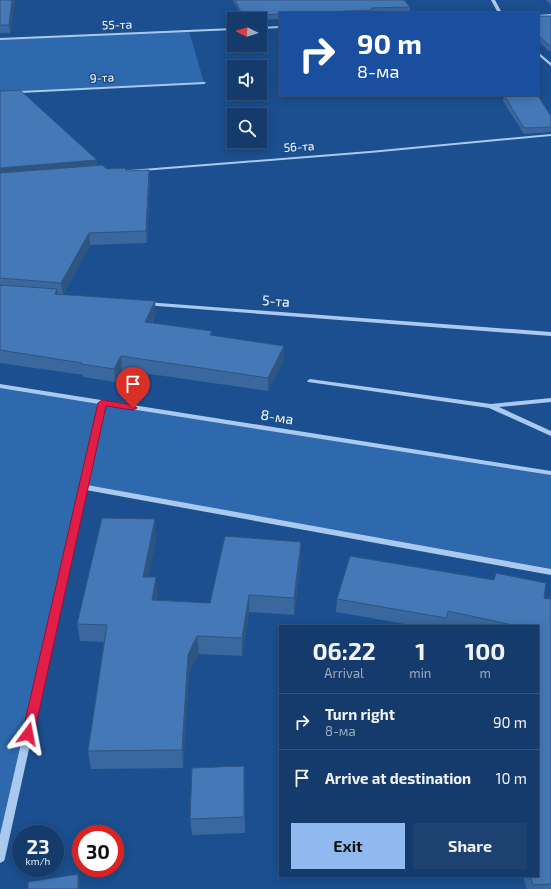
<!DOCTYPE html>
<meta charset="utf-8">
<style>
:root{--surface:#143b6b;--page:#1d4271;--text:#f1f3f6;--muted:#9dadc1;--line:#33557e;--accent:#90b9f0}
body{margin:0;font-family:"Exo 2",sans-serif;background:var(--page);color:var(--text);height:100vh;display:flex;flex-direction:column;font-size:15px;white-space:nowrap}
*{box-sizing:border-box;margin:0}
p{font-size:13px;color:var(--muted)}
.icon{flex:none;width:22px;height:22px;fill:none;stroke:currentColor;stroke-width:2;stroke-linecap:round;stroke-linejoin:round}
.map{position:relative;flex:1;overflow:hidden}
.sheet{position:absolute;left:279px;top:625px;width:260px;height:252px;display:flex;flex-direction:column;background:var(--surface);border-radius:0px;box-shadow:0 2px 10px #0003,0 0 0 1px var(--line)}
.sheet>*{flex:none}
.top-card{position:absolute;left:279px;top:12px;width:260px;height:84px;border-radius:0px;box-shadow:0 2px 10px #0003,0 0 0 1px var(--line);background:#1a4fa0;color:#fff;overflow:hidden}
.needle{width:26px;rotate:275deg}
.fabs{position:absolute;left:227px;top:12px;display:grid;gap:8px}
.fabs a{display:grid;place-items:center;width:40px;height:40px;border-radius:0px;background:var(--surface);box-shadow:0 2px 10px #0003,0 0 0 1px var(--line);font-size:20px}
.speed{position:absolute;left:12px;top:825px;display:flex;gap:8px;font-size:20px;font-weight:700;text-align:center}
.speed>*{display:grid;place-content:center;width:52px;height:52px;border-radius:50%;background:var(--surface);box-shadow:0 2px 10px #0003,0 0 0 1px var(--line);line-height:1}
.speed small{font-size:10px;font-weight:400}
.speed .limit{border:6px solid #d22;background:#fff;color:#111}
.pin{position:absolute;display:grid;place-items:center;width:34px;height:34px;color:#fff;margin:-41px -17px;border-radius:50% 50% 50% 0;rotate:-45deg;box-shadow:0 0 4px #0007}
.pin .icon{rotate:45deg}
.me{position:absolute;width:44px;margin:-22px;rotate:13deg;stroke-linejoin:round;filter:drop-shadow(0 0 3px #0008)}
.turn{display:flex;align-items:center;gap:14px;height:84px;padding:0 12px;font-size:18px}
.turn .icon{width:52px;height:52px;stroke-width:2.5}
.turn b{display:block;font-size:28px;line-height:34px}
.eta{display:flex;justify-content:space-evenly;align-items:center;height:68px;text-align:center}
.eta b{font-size:24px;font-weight:700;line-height:28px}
.action{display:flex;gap:8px;margin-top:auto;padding:8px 12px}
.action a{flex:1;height:46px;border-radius:0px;background:var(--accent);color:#111;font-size:16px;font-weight:700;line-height:46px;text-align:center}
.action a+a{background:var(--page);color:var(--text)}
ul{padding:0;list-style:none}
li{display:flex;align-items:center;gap:12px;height:56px;padding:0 12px;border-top:1px solid var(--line)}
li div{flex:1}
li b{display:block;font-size:15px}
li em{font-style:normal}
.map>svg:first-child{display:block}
</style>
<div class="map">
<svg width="551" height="889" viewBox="0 0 551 889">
<rect width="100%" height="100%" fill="#1b4f8f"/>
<!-- green -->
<path fill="#2e69ad" d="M189 31 204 83 0 93V39Z
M0 386 551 473V572L84 487 0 858Z"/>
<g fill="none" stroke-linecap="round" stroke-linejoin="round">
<!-- minor -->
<path fill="#a9c9ee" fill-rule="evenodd" d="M491 0H495L502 13H498Z
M551 14V16L538 17V15Z
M280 26V28L260 29V27Z
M234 28V30L0 40V38Z
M538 52 551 63V66L538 55Z
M205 82 206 83 204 84 0 94V92Z
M551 134V136L370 153 117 173 115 172 117 171 370 151Z
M146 302 551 332V336L144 305V303Z
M310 379 491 404 551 398V402L499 407 551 431V436L489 408 308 382 307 381Z
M0 384 551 471V475L105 405 87 485 551 569V575L86 490 5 858 4 861 0 863V835L99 404 0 388Z"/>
</g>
<!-- wall -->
<path fill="#3a679d" d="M0 0H15L10 33H0Z
M233 0H404L410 7V12L383 13H280V19L260 20V19H243Z
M546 0H551V5Z
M538 16H551V51H549L538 41Z
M0 91 97 160V165L107 169 126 171 149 170 150 180 147 243 90 245 63 295 156 313 152 323 212 336 284 346V359L268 391 122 370 115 382 83 377V375L0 363Z
M504 95 551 116V132L524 134 503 101Z
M156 536 148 577 158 595 157 600 210 603 301 559 294 615 249 612 242 656 199 654 189 672 183 768 91 769 88 751 104 642 80 641 77 624Z
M544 598 551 599V889H527L523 876H538V626H454L446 624V626H416L336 612 337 599Z
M244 766 245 833 192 835 190 819Z"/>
<!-- shaded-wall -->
<path fill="#305480" d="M12 0H15L10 33 9 25Z
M97 160 98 171 0 178V168Z
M149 170 150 180 147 243 146 231Z
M89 233 90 245 63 295 61 283Z
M57 289 59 302 55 294Z
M155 301 156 313 146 335 145 322Z
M284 346V359L268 391V378Z
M121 356 122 370 115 382 114 369Z
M155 519 156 536 145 594 143 577Z
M301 542V559L294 615V598Z
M156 577 158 595 154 617 152 600Z
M249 595V612L242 656V638Z
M197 636 199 654 189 672 183 768 182 750 188 655Z
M78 874 81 889H78Z"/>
<!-- building -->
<path fill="#4478b7" stroke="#305480" d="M0 0H12L9 25H0Z
M235 0H404L410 7 371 8 373 10 300 13H280V14L243 16Z
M538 16H551V46H550L538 35Z
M20 90 97 160 0 168V91Z
M504 95 538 96 551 116V127L524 128Z
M102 165 107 169 125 168 126 171 149 170 146 231 89 233 61 283 0 278V173Z
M0 285 57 289 55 294 155 301 145 322 212 331 210 335 284 346 268 378 121 356 114 369 81 364 82 363 0 350Z
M102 518 155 519 143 577H156L152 600 210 603 225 536 301 542 294 598 249 595 242 638 197 636 188 655 182 750 88 751 107 625 77 624Z
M350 556 494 580 496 573 546 583 544 598 551 599V884L533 885 530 876H538V626H508V624L448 611 446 618 337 599Z
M244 766V817L190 819 192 768Z
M78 874V889H28V882Z"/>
<!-- route -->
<path fill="#e11d48" stroke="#92132f" d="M102 400 133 405 137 408 133 410 106 406 34 734 33 738 28 739 24 738 22 734 98 403Z"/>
<g text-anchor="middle" stroke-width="3" stroke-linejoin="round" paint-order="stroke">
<!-- far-street labels -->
<g font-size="12" fill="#fff" stroke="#1b4f8f">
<text transform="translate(117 25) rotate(-2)" y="4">55-та</text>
<text transform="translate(102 78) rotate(-3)" y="4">9-та</text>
<text transform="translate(299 147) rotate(-4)" y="4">56-та</text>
</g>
<!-- street labels -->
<g font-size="14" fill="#fff" stroke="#1b4f8f">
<text transform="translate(276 301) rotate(4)" y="5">5-та</text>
<text transform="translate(277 417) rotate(9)" y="5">8-ма</text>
</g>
</g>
</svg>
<div class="fabs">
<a><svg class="needle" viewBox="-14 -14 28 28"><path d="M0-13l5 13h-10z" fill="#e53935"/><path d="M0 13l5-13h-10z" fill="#9dadc1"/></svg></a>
<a><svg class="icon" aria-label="sound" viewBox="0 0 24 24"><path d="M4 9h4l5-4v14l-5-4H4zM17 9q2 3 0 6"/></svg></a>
<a><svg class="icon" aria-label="search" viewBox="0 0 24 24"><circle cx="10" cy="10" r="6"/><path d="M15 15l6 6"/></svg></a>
</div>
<div class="speed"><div>23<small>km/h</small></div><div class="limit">30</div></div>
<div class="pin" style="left:133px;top:408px;background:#d93025"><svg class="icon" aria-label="arrive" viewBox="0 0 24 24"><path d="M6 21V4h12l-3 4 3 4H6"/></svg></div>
<svg class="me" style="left:28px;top:734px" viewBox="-20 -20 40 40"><path d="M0-17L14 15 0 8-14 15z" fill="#e11d48" stroke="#fff" stroke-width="4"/></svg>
<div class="top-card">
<div class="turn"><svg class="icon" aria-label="right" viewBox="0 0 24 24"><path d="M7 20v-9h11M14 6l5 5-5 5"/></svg><div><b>90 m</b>8-ма</div></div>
</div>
<section class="sheet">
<div class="eta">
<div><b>06:22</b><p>Arrival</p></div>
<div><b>1</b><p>min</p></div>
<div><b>100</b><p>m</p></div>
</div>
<ul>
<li><svg class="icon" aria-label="right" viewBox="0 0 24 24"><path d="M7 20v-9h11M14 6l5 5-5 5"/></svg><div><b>Turn right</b><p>8-ма</p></div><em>90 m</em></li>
<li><svg class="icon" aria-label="arrive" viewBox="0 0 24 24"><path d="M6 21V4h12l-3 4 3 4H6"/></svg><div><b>Arrive at destination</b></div><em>10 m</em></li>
</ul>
<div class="action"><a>Exit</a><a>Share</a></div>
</section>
</div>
